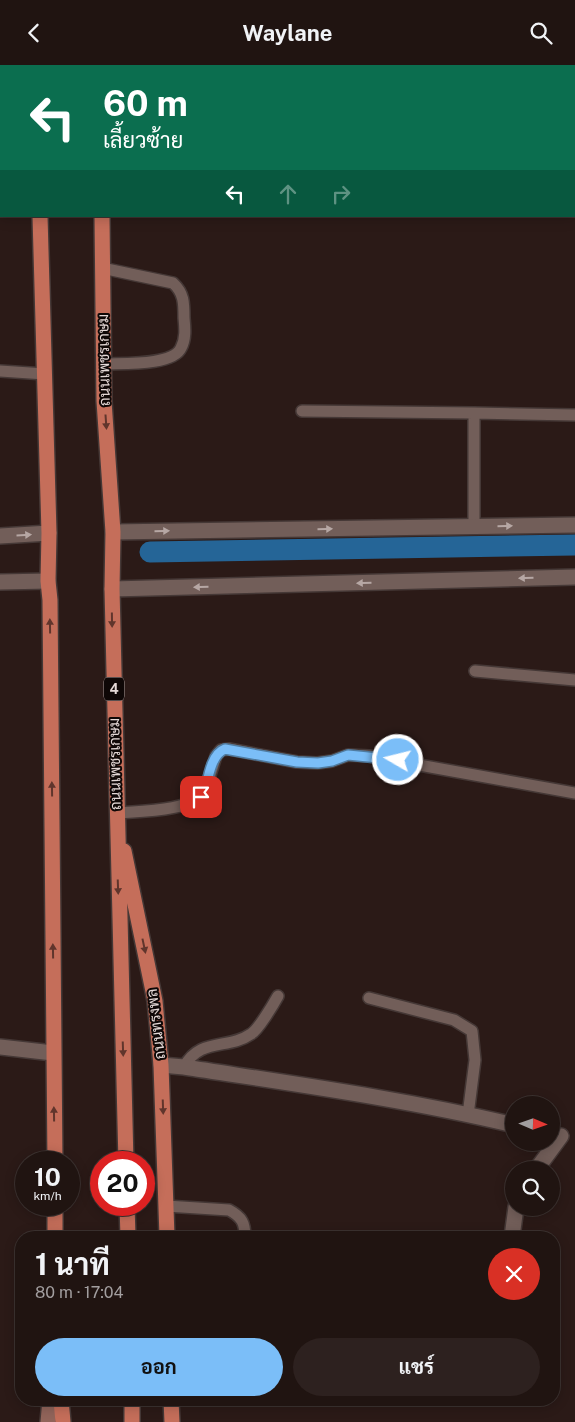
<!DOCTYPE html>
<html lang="th">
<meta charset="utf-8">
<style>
:root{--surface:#201411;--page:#2d211f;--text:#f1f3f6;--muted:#a29e9f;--line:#3d3331;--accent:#7bbef8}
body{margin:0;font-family:"Public Sans",Sarabun,sans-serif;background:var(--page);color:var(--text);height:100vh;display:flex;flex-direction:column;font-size:19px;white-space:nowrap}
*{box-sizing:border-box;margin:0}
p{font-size:16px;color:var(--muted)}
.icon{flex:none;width:28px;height:28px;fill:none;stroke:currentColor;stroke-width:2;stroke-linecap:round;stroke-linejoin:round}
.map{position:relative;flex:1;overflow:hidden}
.details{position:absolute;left:15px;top:1166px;width:545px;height:175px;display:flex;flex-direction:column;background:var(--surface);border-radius:20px;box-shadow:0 2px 12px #0003,0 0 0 1px var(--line)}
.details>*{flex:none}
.top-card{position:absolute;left:0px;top:0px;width:575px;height:152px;box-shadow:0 2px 12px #0003,0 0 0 1px var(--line);background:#0b6e4f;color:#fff;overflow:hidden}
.needle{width:32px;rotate:92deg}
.controls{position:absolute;left:505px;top:1031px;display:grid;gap:10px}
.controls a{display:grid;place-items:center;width:55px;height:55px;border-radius:50%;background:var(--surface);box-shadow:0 2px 12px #0003,0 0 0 1px var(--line);font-size:25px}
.speed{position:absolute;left:15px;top:1086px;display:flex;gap:10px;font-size:25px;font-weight:700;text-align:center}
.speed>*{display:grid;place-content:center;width:65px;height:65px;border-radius:50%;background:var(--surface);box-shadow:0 2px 12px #0003,0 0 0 1px var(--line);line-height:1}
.speed small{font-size:12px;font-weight:400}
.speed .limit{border:8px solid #d22;background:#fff;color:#111}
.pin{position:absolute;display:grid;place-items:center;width:42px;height:42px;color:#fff;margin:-21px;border-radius:10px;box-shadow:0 2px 8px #0006}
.me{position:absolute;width:55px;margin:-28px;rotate:278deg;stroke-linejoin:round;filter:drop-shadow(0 0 4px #0008)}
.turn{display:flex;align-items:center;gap:18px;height:105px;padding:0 20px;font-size:22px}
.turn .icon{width:65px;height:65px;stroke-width:2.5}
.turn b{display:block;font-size:35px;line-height:42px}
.lanes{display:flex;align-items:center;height:48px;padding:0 20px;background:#0003;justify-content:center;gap:25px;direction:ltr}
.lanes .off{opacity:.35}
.round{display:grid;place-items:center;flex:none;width:52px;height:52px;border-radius:26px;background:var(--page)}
.overview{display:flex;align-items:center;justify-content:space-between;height:85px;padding:0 20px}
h1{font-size:30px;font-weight:700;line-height:38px}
.primary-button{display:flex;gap:10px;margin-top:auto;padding:10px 20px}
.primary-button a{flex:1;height:58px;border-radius:30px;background:var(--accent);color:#111;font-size:20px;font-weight:700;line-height:58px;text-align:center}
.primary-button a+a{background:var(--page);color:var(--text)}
header{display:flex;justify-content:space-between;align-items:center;height:65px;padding:0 20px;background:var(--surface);font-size:22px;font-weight:700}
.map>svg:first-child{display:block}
</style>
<header><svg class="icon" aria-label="back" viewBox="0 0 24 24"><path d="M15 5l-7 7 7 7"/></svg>Waylane<svg class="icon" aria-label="search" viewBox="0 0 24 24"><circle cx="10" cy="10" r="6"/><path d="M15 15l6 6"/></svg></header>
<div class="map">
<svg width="575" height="1357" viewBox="0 0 575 1357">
<rect width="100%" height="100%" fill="#2b1a17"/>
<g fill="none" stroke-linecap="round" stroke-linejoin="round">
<!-- canal -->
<path stroke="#256597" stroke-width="21" d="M150 487 575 480"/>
<defs>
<path id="service" d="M280 0 281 1
M490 1 491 0
M574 95 575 96
M102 203 173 218C184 228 184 238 184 253 185 263 186 274 181 283 173 301 121 298 104 299
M0 306 45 309
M302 346 474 348
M474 461V348L575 350
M475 606 575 615
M116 748C139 746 192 747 205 726L216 691 221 685 229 684 297 697 317 698 332 696 348 690 369 691 575 728
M369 933 454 955 472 966 475 995 468 1050
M184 1002C200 972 228 985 251 969 258 965 273 940 278 931
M166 1141 229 1145C242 1152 245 1158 245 1172"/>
<path id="minor" d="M178 0 184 1
M574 128H575
M0 471 49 468
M0 517 48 516
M0 982 53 988
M161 1000 184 1002C294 1019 405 1034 514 1060
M536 1105 561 1071
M512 1172 516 1142"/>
<path id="tertiary" d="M113 467 575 460
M112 524 575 512"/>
<path id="secondary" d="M48 1357 50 1335"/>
<path id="trunk" d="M33 0V1
M99 0V1
M40 151 49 468 48 516 50 535 55 1098
M102 151 104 336 113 467 112 524 126 1098
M124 786 155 936 161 1000 167 1172
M55 1140V1172
M127 1140 128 1172
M61 1335 63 1357
M132 1335V1357
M171 1335 172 1357"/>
</defs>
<!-- service casing -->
<use href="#service" stroke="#453836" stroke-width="14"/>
<!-- minor casing -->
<use href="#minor" stroke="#453836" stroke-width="18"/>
<!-- tertiary casing -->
<use href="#tertiary" stroke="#453836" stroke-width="18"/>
<!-- secondary casing -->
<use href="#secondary" stroke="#453836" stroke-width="18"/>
<!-- trunk casing -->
<use href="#trunk" stroke="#453836" stroke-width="18"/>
<!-- service -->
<use href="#service" stroke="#725e59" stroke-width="11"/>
<!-- minor -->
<use href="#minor" stroke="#725e59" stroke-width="15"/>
<!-- tertiary -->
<use href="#tertiary" stroke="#725e59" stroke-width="15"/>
<!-- secondary -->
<use href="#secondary" stroke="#91645a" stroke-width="15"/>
<!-- trunk -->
<use href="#trunk" stroke="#c56e5a" stroke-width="15"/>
</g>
<!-- one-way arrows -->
<defs><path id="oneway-solid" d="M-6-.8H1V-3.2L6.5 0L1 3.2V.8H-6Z" transform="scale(1.25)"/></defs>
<g fill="#60352c">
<use href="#oneway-solid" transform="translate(106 357) rotate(86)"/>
<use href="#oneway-solid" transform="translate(112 555) rotate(89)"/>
<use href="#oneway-solid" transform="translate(50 561) rotate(-91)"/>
<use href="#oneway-solid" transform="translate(52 724) rotate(-91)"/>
<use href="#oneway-solid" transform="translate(118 822) rotate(88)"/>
<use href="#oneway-solid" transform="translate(144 881) rotate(78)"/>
<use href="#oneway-solid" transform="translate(53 886) rotate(-91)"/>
<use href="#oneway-solid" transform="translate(123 984) rotate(88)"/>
<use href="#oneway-solid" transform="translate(163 1042) rotate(88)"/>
<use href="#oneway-solid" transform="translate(54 1049) rotate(-91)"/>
</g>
<g fill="#b6a7a4">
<use href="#oneway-solid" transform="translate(505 461) rotate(-1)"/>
<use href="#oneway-solid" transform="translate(325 464) rotate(-1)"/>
<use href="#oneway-solid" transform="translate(162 466) rotate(-1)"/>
<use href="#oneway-solid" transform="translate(24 470) rotate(-3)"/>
<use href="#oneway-solid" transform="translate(526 513) rotate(178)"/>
<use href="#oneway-solid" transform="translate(364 518) rotate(178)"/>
<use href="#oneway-solid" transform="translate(201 522) rotate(178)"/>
</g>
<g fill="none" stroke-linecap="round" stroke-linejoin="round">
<defs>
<path id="route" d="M201 732 205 726C208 714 211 689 225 684L297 697 318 698 332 696 348 690 398 695"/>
</defs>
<!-- route casing -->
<use href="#route" stroke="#507ca1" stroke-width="12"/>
<!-- route -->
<use href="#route" stroke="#7bbef8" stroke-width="9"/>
</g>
<g text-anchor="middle" stroke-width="4" stroke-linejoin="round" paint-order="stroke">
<!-- shield labels -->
<rect fill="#0e0706" stroke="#a49998" stroke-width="1" x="104" y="612.5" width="20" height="23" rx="4"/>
<g font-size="14" font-weight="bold" fill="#e4d8d6">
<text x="114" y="629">4</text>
</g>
<!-- street labels -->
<g font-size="15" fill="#e4d8d6" stroke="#0e0706">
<text transform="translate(104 295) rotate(-91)" y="5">ถนนเพชรเกษม</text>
<text transform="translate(115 699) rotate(-91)" y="5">ถนนเพชรเกษม</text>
<text transform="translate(156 959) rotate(-97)" y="5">ถนนทรงพล</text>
</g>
</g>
</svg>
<div class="controls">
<a><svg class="needle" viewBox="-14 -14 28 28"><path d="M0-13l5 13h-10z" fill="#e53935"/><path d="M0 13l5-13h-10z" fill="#a29e9f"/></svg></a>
<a><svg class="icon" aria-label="search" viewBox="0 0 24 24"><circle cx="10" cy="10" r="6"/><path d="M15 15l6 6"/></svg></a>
</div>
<div class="speed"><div>10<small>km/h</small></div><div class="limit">20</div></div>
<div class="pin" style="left:201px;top:732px;background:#d93025"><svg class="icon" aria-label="arrive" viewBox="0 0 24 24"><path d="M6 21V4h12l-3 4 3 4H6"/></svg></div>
<svg class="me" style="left:398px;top:695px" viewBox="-20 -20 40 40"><circle r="17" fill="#7bbef8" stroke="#fff" stroke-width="3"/><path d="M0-11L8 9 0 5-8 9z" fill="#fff"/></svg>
<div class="top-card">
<div class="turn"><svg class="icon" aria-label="left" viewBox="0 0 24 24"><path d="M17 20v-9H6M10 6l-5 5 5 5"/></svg><div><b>60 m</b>เลี้ยวซ้าย</div></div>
<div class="lanes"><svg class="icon" aria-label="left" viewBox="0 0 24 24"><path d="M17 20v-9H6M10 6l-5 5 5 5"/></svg><svg class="icon off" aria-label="ahead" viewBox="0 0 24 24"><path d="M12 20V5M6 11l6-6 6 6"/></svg><svg class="icon off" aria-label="right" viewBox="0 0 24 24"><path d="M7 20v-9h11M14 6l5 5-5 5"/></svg></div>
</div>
<section class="details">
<div class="overview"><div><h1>1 นาที</h1><p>80 m · 17:04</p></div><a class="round" style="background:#d93025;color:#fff"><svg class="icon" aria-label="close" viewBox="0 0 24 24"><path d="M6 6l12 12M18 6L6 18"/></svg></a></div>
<div class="primary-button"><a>ออก</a><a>แชร์</a></div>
</section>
</div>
